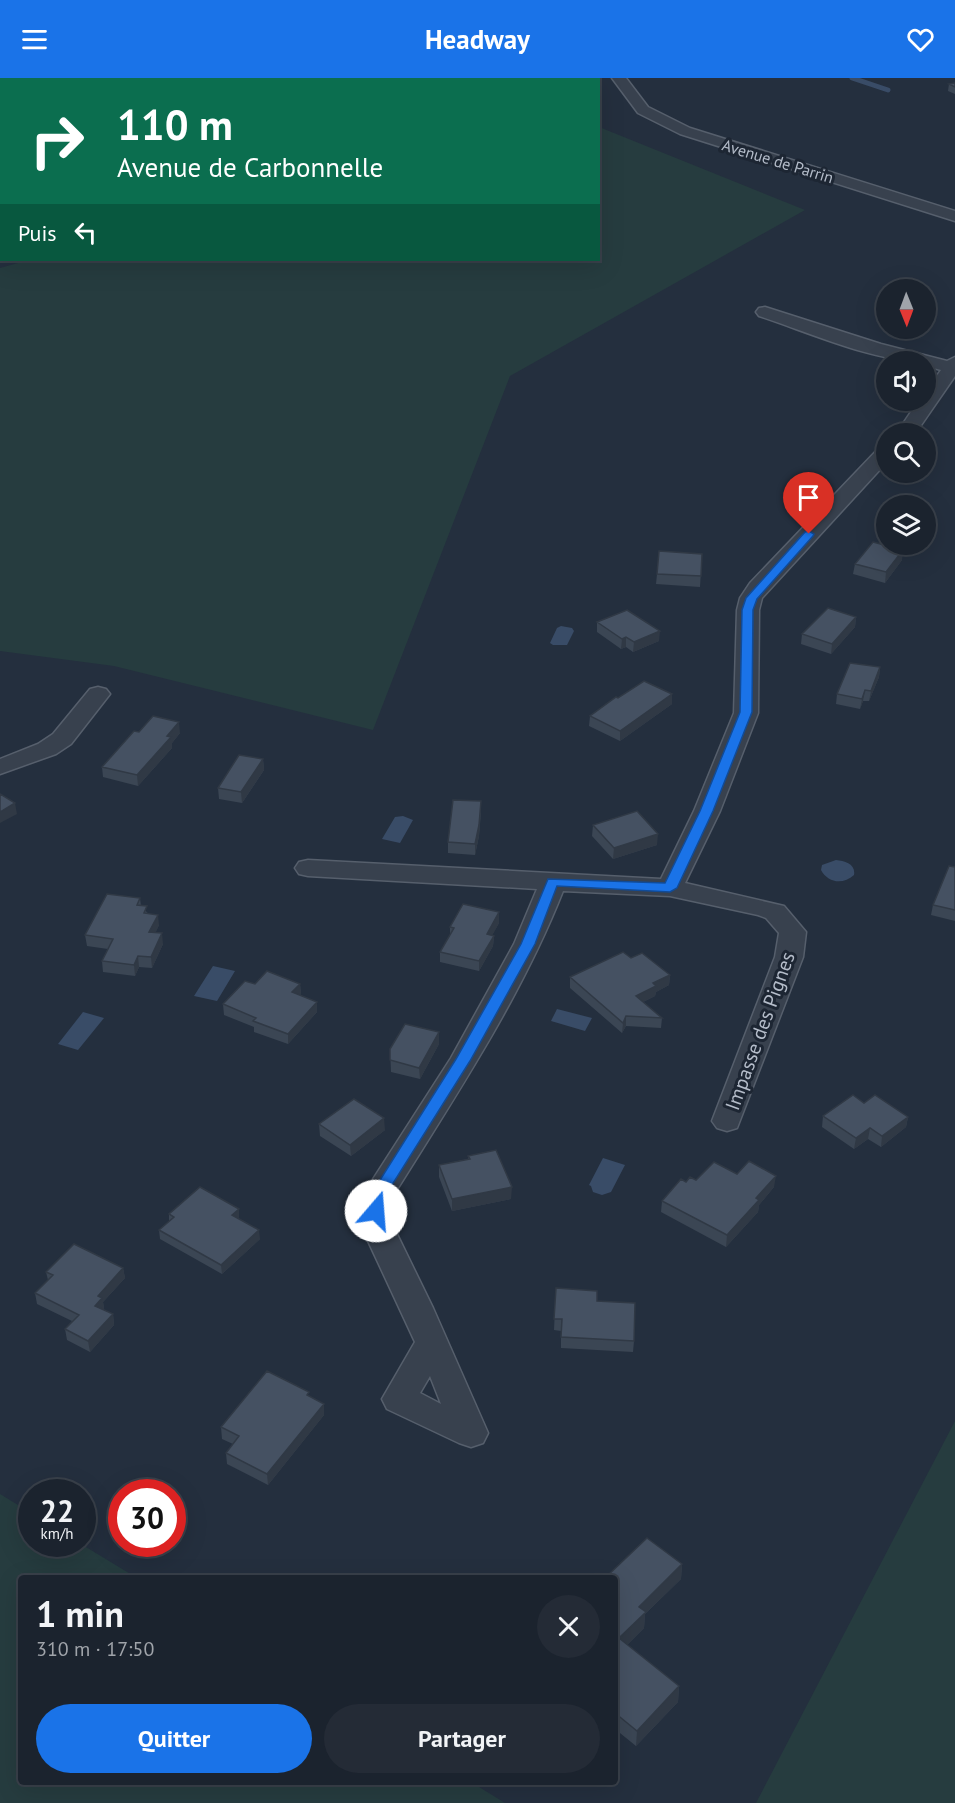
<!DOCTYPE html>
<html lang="fr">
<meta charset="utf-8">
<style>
:root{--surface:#1b232e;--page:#242b36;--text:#f1f3f6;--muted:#a0a4aa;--line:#39404a;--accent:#1a73e8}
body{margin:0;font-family:"PT Sans",sans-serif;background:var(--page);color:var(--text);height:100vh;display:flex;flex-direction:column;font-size:22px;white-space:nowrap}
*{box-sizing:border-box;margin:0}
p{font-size:20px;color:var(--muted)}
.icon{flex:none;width:33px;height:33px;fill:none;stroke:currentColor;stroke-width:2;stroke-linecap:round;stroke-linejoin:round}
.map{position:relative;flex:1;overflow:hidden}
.details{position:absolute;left:18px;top:1497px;width:600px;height:210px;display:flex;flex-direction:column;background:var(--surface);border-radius:6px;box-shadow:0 6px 24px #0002,0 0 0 2px var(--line)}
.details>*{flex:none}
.hud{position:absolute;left:0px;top:0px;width:600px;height:183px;box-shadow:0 6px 24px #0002,0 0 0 2px var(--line);background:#0b6e4f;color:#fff;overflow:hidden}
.needle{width:39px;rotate:179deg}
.fabs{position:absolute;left:876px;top:201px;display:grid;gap:12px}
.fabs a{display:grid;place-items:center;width:60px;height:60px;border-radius:50%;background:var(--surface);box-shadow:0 6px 24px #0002,0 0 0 2px var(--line);font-size:30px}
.speed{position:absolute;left:18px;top:1401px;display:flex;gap:12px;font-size:30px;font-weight:700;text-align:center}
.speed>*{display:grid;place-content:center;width:78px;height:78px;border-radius:50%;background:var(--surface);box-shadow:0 6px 24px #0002,0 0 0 2px var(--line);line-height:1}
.speed small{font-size:15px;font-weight:400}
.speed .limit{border:9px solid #d22;background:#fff;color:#111}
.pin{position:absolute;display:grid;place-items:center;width:51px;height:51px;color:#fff;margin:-62px -26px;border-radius:50% 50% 50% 0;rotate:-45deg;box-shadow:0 0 6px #0007}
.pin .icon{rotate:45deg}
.me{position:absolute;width:66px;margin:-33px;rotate:18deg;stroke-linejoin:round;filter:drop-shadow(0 0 4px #0008)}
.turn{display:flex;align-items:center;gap:21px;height:126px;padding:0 18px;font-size:27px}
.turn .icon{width:78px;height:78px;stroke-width:2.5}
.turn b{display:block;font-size:42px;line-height:51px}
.then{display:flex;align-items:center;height:57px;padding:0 18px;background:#0003;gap:12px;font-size:22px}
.round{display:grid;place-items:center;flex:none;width:63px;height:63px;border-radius:32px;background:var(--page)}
.headline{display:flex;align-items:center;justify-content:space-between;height:102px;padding:0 18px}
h1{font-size:36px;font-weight:800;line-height:45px}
.cta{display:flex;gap:12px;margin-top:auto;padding:12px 18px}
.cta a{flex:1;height:69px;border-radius:36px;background:var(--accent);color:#fff;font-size:24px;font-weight:800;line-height:69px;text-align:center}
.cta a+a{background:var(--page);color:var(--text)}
header{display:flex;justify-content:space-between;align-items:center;height:78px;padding:0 18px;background:var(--accent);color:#fff;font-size:27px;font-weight:800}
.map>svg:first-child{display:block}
</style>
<header><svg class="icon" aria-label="menu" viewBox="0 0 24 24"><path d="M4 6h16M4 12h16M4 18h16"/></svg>Headway<svg class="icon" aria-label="heart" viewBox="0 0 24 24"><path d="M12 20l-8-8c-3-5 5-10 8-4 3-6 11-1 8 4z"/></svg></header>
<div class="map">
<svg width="955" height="1725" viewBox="0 0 955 1725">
<rect width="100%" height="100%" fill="#242f3e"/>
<!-- green -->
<path fill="#263c3f" d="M599 49 805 132 510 298 373 652 114 588 0 573V190L29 182H598Z
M955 1343V1725H756Z
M0 1416 31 1435 32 1466H81L137 1500H21V1704H471L505 1725H0Z"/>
<!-- water -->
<path fill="#394c67" d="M561 548 572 550 574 553 567 567H553L550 565 557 550Z
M403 738 413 742 400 765 382 761 395 739Z
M836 782C845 783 856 786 854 797 843 807 828 805 821 792L822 787Z
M213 888 235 893 217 923 194 918Z
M557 931 592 940 585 953 551 943Z
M83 934 104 940 78 972 58 966Z
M603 1080 625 1087 611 1114 602 1117 593 1114 591 1108 589 1107Z"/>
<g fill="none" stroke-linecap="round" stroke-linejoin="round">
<!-- stream -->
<path stroke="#394c67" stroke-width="5" d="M852 0 888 12"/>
<defs>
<path id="minor" d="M612 0H626L648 29 690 50 955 133V143L680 56 638 35Z
M2 83V93L0 94V84Z
M765 229 881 266 947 283 955 279V298L915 356H896L919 322H926V313L941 292 926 288V284C874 284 808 254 759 238L756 234 759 230Z
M886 368V385L762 520 759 532 758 635 720 733 685 805 784 828 806 854 803 879 737 1050 727 1053 717 1050 712 1043 775 879 779 855 766 840 758 837 670 818 563 813C521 919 458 1014 398 1110L391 1133 394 1150 433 1230 488 1355 483 1365 471 1369 459 1365 387 1331 382 1321 415 1264 362 1150 361 1133 368 1109 451 980 514 866 537 811 308 798 299 796 295 790 299 784 308 782 661 801 694 733 734 635 737 532 740 520 750 505 879 370ZM430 1298 441 1326 420 1315Z
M98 609 106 611 110 616 71 666 56 676 0 696V681L38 666 53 656 90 611Z"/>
</defs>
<!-- minor casing -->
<use href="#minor" stroke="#565f6c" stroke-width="3"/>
<!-- minor -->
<use href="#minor" fill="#38414e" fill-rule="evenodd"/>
</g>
<!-- wall -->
<path fill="#3b4654" d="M401 0H529L525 2H406Z
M955 5V16L948 13 949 6Z
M702 476 700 509 656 506 657 496Z
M902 482 885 505 853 496 855 486Z
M856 539 855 549 831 576 801 566 802 556Z
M597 544 659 563 633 574 626 569 621 571 597 554Z
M880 589 879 599 869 623H863L860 631 836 626 837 616Z
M618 620 672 626 620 663 589 648 590 638Z
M139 654 180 655 172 665V670L138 708 103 699 102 689Z
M263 681 264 692 242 725 219 721 218 710Z
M481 734 479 758 475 777 448 775V764Z
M593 747 657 767 613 781 592 758Z
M955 789V843L931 837 933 827Z
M140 820 141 828 159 847 155 855 163 866 152 890 139 889 135 898 103 894 102 883 108 871 87 868 85 857Z
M499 845 492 857 494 858 493 868 479 893 440 884V874L450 858V849Z
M631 880 670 897 669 907 656 914 655 918 643 924 662 940 661 950 626 948 622 955 570 910V899Z
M255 906H300L301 916 300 917 317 934 288 966 254 954V949L224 937 223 926Z
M439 966 420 1001 391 994 390 971Z
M864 1025 908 1039 906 1049 881 1069 868 1061 854 1071 822 1049 823 1038Z
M319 1046 385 1052 351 1078 320 1058Z
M468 1078 511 1121 452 1133 439 1099V1087L468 1081Z
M737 1096 774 1109 759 1127 758 1134 726 1169 661 1134 662 1123 686 1104Z
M169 1136 239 1140 238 1141 260 1161 222 1196 160 1161 159 1152 169 1143Z
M123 1190 125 1200 103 1224 104 1231 103 1232 113 1236 114 1247 90 1274 67 1262 65 1251 72 1243 37 1226 35 1215 48 1202 46 1194Z
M556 1210 597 1223 634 1263 633 1274 561 1270V1253L554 1252Z
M310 1319 324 1326V1337L268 1407 227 1386 226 1375 233 1366 222 1361 221 1349Z
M682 1486 681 1501 645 1536 644 1550 627 1567 679 1608 678 1624 636 1668 615 1651V1500Z"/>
<!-- shaded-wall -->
<path fill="#303945" d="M516 0H529L525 2H513Z
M903 472 902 482 885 505 886 494Z
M856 539 855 549 831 576 832 566Z
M660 553 659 563 633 574 634 564Z
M626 559V569L621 571 622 561Z
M880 589 879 599 869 623 871 613Z
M865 612 863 623 860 631 862 621Z
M672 616V626L620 663V653Z
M179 644 180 655 172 665V670L138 708 137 697 167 658Z
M263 681 264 692 242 725 241 714Z
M481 723 479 758 475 777V766Z
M15 725 17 736 0 745V734Z
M658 756 657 767 613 781 614 770Z
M499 834V845L487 867V856Z
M158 837 159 847 151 865 149 854Z
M162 855 163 866 152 890 151 879Z
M494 858 493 868 479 893V883Z
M138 878 139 889 135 898 134 887Z
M670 897 669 907 656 914 655 918 635 928 636 918 653 905Z
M300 906 301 916 293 925 292 914Z
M317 924V934L288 966V956Z
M626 938V948L622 955 623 945Z
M439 954V966L420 1001 419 990Z
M908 1039 906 1049 881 1069 882 1058Z
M384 1040 385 1052 351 1078 350 1067Z
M870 1050 868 1061 854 1071 856 1060Z
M776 1098 774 1109 759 1127 758 1134 726 1169 727 1157 756 1120Z
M512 1109 511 1121 452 1133V1121Z
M239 1131V1140L233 1146 232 1137Z
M259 1152 260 1161 222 1196 221 1187Z
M123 1190 125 1200 103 1224 104 1231 97 1239 95 1228 98 1218Z
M113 1236 114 1247 90 1274 88 1263Z
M324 1326V1337L268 1407 267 1396Z
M682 1486 681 1501 645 1536 644 1550 618 1576 619 1560 639 1529Z
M679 1608 678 1624 636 1668 637 1653Z"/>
<!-- building -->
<path fill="#455162" stroke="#303945" stroke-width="1.5" d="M421 0H516L513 2H427Z
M955 5V9L949 6Z
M873 464 903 472 886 494 855 486Z
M659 473 702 476 701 498 657 496Z
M828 530 856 539 832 566 802 556Z
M627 532 660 553 634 564 626 559 622 561 597 544Z
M850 585 880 589 871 613 865 612 862 621 837 616Z
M644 603 672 616 620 653 590 638 616 619 618 620Z
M153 638 179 644 167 658 171 659 137 697 102 689 134 653 139 654Z
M239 677 263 681 241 714 218 710Z
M0 716 15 725 0 734Z
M453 722 481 723 479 747 475 766 448 764Z
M637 733 658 756 614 770 593 747Z
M949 788 955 789V832L933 827Z
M107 816 140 820 137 827 147 828 144 835 158 837 149 854 162 855 151 879 138 878 134 887 102 883 113 861 85 857Z
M463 826 499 834 487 856 494 858 479 883 440 874 454 850 450 849Z
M623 874 631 880 642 875 670 897 653 905 656 908 636 918 662 940 626 938 623 945 570 899Z
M267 893 300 906 292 914 317 924 288 956 253 943 256 940 223 926 245 903 255 906Z
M405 946 439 954 419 990 390 982V971Z
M853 1017 864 1025 875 1017 908 1039 882 1058 870 1050 856 1060 823 1038Z
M354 1021 384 1040 350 1067 319 1046Z
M496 1072 512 1109 452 1121 439 1087 470 1081 468 1078Z
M749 1083 776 1098 756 1120 759 1122 727 1157 662 1123 681 1101 686 1104 690 1099 696 1102 714 1084 737 1096Z
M200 1109 239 1131 232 1137 259 1152 221 1187 159 1152 174 1139 169 1136Z
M74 1166 123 1190 98 1218 102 1220 95 1228 113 1236 88 1263 65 1251 79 1237 35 1215 53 1197 46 1194Z
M556 1210 597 1213V1223L635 1225 634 1263 561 1259 562 1241H554Z
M267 1293 309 1314 307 1317 324 1326 267 1396 226 1375 239 1358 221 1349Z
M647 1460 682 1486 639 1529 646 1534 619 1560 679 1608 637 1653 615 1635V1500H605Z"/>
<!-- route -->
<path fill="#1a73e8" stroke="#114b97" stroke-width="1.5" d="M809 453 814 456 813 458 757 521 753 532 752 634 713 733 677 810 670 814 557 808 535 866 470 983 390 1110 382 1137H371L369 1133 375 1110 456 981 521 866 548 801 665 805 700 733 740 634 742 532 746 520 805 454Z"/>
<g text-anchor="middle" stroke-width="6" stroke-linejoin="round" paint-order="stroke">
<!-- far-street labels -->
<g font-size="16" fill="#b4bcc9" stroke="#1d2633">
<text transform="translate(778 83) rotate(17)" y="6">Avenue de Parrin</text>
</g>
<!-- street labels -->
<g font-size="20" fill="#b4bcc9" stroke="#1d2633">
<text transform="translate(760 953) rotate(-70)" y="7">Impasse des Pignes</text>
</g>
</g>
</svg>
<div class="fabs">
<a><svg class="needle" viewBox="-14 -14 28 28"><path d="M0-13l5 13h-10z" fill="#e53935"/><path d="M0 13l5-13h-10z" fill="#a0a4aa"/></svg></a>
<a><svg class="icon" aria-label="sound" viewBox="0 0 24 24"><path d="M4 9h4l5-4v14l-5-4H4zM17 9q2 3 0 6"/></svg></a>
<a><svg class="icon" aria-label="search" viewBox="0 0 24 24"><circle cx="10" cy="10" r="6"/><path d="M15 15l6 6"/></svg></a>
<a><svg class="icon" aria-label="layers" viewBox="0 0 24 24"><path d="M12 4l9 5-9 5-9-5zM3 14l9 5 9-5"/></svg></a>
</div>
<div class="speed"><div>22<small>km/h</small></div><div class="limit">30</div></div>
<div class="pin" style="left:809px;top:456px;background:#d93025"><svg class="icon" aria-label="arrive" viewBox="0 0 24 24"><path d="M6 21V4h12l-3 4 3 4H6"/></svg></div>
<svg class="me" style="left:376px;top:1133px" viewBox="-20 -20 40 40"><circle r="19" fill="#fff"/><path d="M0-13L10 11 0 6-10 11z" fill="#1a73e8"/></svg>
<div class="hud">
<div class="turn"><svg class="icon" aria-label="right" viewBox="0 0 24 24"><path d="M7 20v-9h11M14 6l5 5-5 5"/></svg><div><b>110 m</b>Avenue de Carbonnelle</div></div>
<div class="then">Puis<svg class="icon" aria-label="left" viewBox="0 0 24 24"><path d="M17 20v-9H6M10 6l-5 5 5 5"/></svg></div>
</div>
<section class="details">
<div class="headline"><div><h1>1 min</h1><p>310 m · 17:50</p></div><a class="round"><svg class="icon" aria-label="close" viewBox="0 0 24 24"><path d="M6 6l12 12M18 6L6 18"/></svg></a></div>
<div class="cta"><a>Quitter</a><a>Partager</a></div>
</section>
</div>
